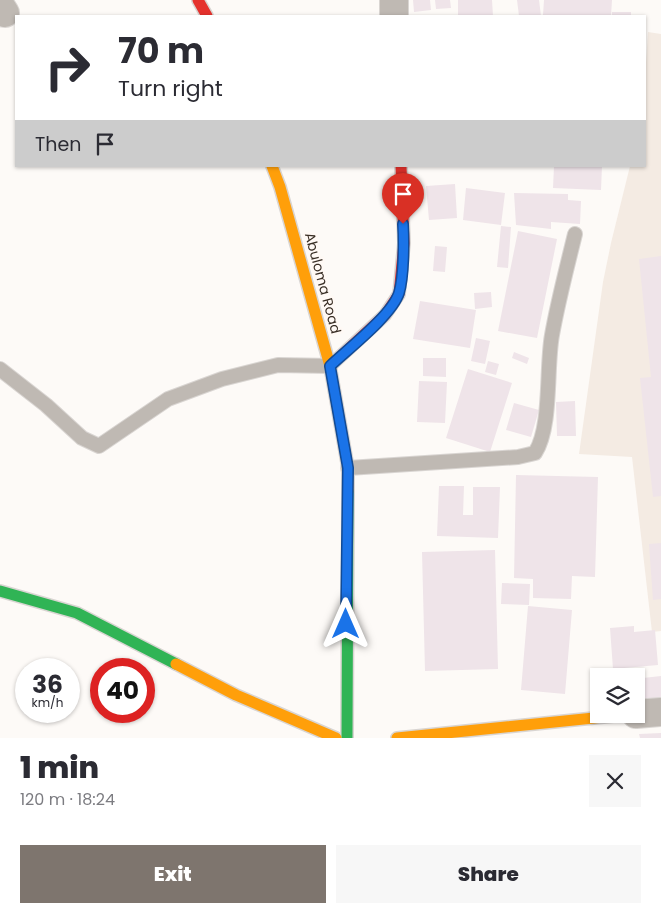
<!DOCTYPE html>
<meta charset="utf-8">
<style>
:root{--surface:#fff;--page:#f7f7f7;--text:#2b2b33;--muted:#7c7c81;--accent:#7e756e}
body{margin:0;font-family:Poppins,sans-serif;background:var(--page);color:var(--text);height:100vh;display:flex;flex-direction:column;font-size:19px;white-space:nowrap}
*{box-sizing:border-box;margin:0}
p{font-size:16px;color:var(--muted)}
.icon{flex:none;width:28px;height:28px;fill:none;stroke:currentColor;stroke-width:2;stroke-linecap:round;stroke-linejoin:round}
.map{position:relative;height:738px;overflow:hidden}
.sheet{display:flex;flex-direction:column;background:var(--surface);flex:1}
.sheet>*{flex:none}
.banner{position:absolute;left:15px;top:15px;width:631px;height:152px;border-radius:0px;box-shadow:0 1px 4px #0004;background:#fff;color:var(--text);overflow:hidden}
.controls{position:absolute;left:590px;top:668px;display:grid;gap:10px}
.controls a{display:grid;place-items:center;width:55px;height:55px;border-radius:0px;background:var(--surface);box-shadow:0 1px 4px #0004;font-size:25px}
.speed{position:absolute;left:15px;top:658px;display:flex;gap:10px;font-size:25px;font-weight:700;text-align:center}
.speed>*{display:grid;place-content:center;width:65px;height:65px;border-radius:50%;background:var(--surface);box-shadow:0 1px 4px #0004;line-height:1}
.speed small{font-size:12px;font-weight:400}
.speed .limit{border:8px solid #d22;background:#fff;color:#111}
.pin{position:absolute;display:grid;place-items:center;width:42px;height:42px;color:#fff;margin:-51px -21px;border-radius:50% 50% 50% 0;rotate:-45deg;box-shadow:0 0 5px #0007}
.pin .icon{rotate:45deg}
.me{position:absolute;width:55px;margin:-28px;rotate:0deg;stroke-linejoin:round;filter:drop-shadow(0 0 4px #0008)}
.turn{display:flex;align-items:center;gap:18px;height:105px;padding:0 20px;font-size:22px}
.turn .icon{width:65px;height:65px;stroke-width:2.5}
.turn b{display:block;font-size:35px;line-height:42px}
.then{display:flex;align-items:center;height:48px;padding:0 20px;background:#0003;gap:10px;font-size:19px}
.round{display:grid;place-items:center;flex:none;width:52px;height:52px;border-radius:0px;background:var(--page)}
.summary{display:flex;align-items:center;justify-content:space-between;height:85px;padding:0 20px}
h1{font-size:30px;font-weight:800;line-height:38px}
.action{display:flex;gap:10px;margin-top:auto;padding:10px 20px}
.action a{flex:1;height:58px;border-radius:0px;background:var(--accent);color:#fff;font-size:20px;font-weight:800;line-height:58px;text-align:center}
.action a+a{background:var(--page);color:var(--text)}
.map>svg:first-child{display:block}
</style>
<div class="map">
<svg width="661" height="738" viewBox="0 0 661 738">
<rect width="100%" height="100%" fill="#fdfaf7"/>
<!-- built -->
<path fill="#f4ebe3" d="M648 32 661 34V631L652 632 632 457 579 454 603 282 611 243 630 166H645V78Z"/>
<!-- building -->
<path fill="#efe4e9" d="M413 0H430L431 10 414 12Z
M435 0H450L451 8 436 9Z
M458 0H492L493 16H458Z
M517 0H539L541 16H519Z
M544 0H612L611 16 543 15Z
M612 12H631V16H612Z
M554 166H602L601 190 553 188Z
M455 184 457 218 429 220 426 186Z
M466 188 505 193 501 225 463 220Z
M514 193 568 194V200L581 201 580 224 551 222V229L516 225Z
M501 226 511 227 508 268 497 267Z
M518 231 557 239 537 338 498 331Z
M435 246 447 247 445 272 433 271Z
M661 256V496L653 497 640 378 651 377 639 259Z
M491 292 492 307 475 309 474 293Z
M420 301 476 310 470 348 413 339Z
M476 338 490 341 485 364 471 361Z
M514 352 529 358 527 364 512 358Z
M423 358H446V377L423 376Z
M488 361 499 364 496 375 485 372Z
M468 369 512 383 490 452 446 438Z
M419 381 447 382 445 423 417 422Z
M575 401 576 436H557L556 402Z
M514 403 539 410 531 437 506 430Z
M516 475 598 477 595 577 572 576 571 599 533 598V579L514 578Z
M439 486H464L463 515H473V487H500L498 538 437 536Z
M661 543V599L653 600 649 544Z
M495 550 498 669 425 671 422 552Z
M502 583 530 584 529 605 501 604Z
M528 606 572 610 565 694 521 690Z
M634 626V632L655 630 658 665 613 669 610 628Z
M642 671 643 678 661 676V698L636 700V676H610L609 674Z
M661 733V738H640L639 734Z"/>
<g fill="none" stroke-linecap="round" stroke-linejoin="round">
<defs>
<path id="lane" d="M0 369 46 405 82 438 99 446 168 399 222 379 278 365 330 366
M348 468 518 457 535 453C552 427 546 367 552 335 558 301 567 267 575 234"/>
<path id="street" d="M394 0V16
M0 5 5 13
M636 714 661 712"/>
<path id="fast" d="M0 591 77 613 176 664
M347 738 348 491"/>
<path id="slow" d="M272 166 280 187 330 366 348 468V491
M176 664 236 695 336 738
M397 738 633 714"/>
<path id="jam" d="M198 0 207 16
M330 366 385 315 399 294 404 243 401 166"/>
</defs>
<!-- lane casing -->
<use href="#lane" stroke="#d9d5d2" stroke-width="16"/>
<!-- street casing -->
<use href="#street" stroke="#d9d5d2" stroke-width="30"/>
<!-- fast casing -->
<use href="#fast" stroke="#d9d5d2" stroke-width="14"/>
<!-- slow casing -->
<use href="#slow" stroke="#d9d5d2" stroke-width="14"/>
<!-- jam casing -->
<use href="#jam" stroke="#d9d5d2" stroke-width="14"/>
<!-- lane -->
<use href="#lane" stroke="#bfb9b3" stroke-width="14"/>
<!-- street -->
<use href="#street" stroke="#bfb9b3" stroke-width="28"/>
<!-- fast -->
<use href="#fast" stroke="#30b455" stroke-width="11"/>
<!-- slow -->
<use href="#slow" stroke="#ff9f0a" stroke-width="11"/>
<!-- jam -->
<use href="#jam" stroke="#e5322d" stroke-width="11"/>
</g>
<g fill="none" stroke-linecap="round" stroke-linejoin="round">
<defs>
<path id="route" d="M346 624 348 468 330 366C348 349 392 315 399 293 404 276 404 242 403 224"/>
</defs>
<!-- route casing -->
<use href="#route" stroke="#114b97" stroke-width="12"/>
<!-- route -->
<use href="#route" stroke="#1a73e8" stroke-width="9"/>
</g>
<g text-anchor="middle" stroke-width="5" stroke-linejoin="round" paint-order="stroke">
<!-- street labels -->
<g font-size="14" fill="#392e25" stroke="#fff9f5">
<text transform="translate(323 283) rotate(75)" y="5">Abuloma Road</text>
</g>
</g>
</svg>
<div class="controls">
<a><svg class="icon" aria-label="layers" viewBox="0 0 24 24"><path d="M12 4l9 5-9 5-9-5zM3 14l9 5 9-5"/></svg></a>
</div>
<div class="speed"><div>36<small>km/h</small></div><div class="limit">40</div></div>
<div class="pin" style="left:403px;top:224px;background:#d93025"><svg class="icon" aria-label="arrive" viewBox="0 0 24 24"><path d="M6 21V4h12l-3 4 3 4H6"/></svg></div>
<svg class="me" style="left:346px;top:624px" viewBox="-20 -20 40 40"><path d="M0-17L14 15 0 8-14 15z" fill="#1a73e8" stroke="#fff" stroke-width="4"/></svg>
<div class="banner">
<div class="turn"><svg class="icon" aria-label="right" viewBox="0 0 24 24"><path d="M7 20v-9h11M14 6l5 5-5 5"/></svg><div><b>70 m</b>Turn right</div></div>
<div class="then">Then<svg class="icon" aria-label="arrive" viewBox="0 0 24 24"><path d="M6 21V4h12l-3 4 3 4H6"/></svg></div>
</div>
</div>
<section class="sheet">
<div class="summary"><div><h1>1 min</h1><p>120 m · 18:24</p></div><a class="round"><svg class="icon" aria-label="close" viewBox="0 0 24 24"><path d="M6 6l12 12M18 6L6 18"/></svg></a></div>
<div class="action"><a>Exit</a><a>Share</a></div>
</section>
